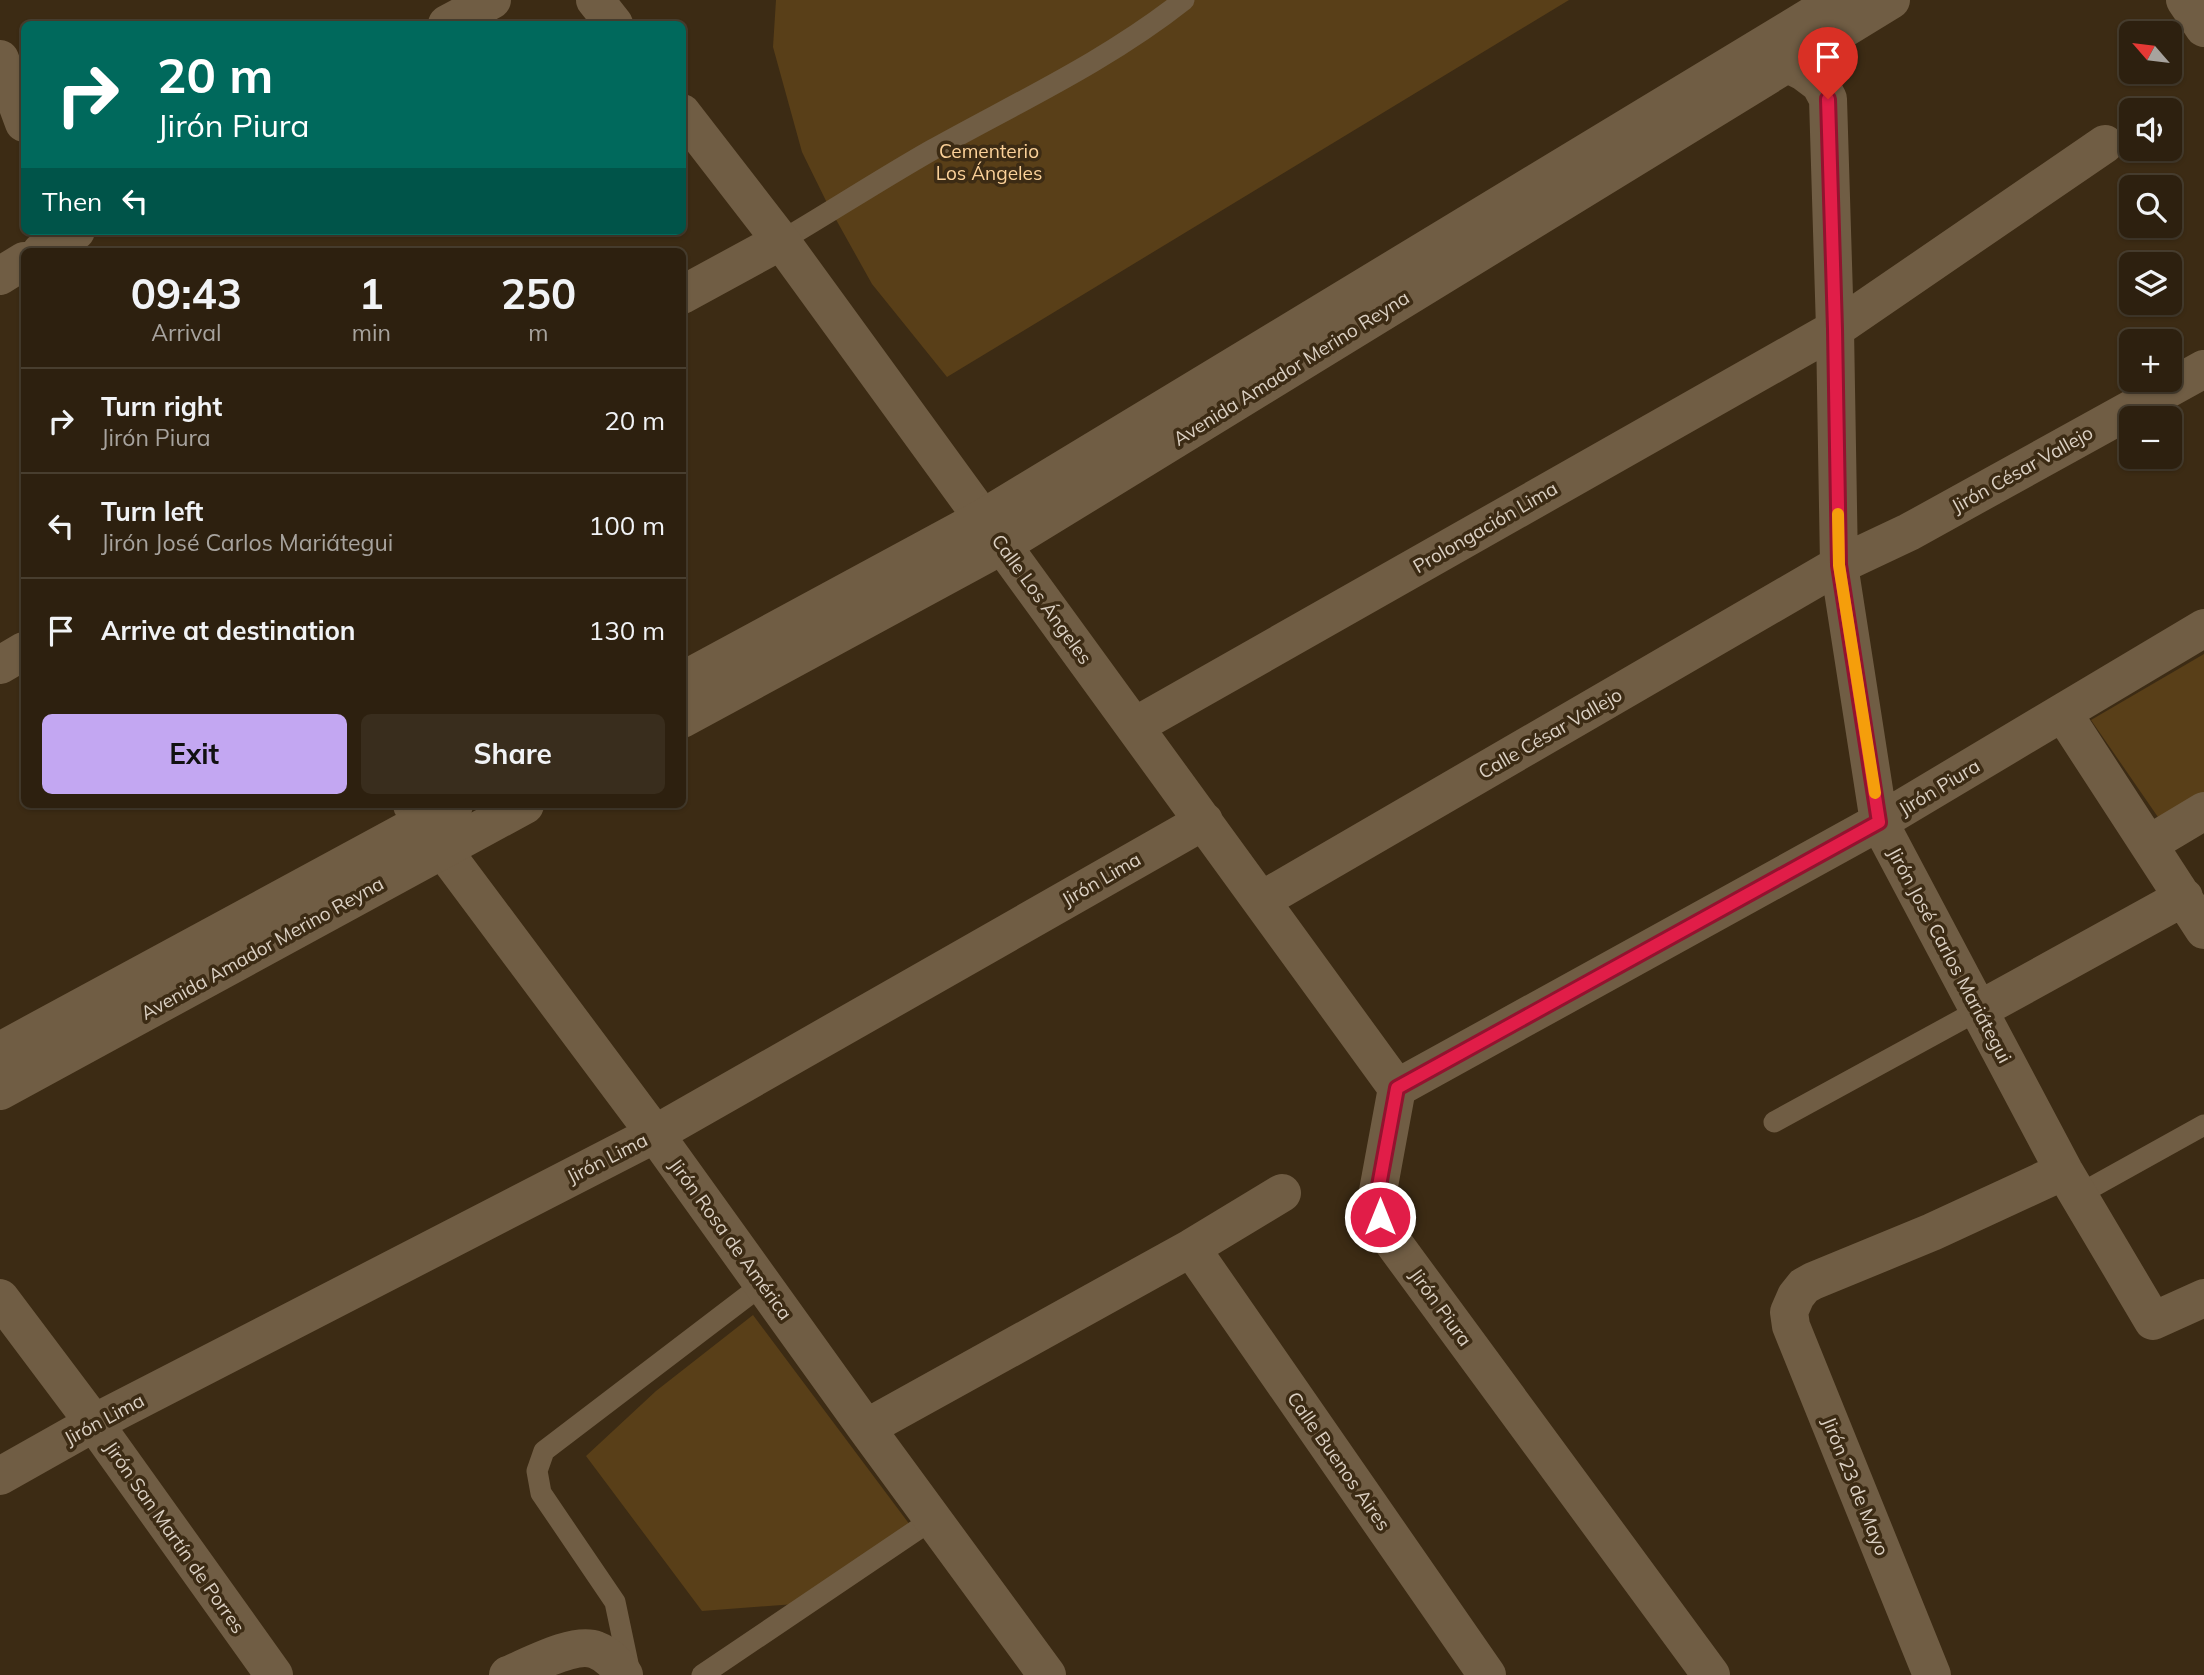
<!DOCTYPE html>
<meta charset="utf-8">
<style>
:root{--surface:#2d200f;--page:#392d1d;--text:#f1f3f6;--muted:#a7a39e;--line:#483e2f;--accent:#c3a7f2}
body{margin:0;font-family:Mulish,sans-serif;background:var(--page);color:var(--text);height:100vh;display:flex;flex-direction:column;font-size:26px;white-space:nowrap}
*{box-sizing:border-box;margin:0}
p{font-size:23px;color:var(--muted)}
.icon{flex:none;width:38px;height:38px;fill:none;stroke:currentColor;stroke-width:2;stroke-linecap:round;stroke-linejoin:round}
.map{position:relative;flex:1;overflow:hidden}
.sheet{position:absolute;left:21px;top:248px;width:665px;height:560px;display:flex;flex-direction:column;background:var(--surface);border-radius:10px;box-shadow:0 2px 5px #0004,0 0 0 2px var(--line)}
.sheet>*{flex:none}
.hud{position:absolute;left:21px;top:21px;width:665px;height:214px;border-radius:10px;box-shadow:0 2px 5px #0004,0 0 0 2px var(--line);background:#00695c;color:#fff;overflow:hidden}
.needle{width:46px;rotate:298deg}
.controls{position:absolute;left:2119px;top:21px;display:grid;gap:14px}
.controls a{display:grid;place-items:center;width:63px;height:63px;border-radius:10px;background:var(--surface);box-shadow:0 2px 5px #0004,0 0 0 2px var(--line);font-size:35px}
.pin{position:absolute;display:grid;place-items:center;width:60px;height:60px;color:#fff;margin:-72px -30px;border-radius:50% 50% 50% 0;rotate:-45deg;box-shadow:0 0 7px #0007}
.pin .icon{rotate:45deg}
.me{position:absolute;width:77px;margin:-38px;rotate:0deg;stroke-linejoin:round;filter:drop-shadow(0 0 5px #0008)}
.turn{display:flex;align-items:center;gap:24px;height:147px;padding:0 21px;font-size:32px}
.turn .icon{width:91px;height:91px;stroke-width:2.5}
.turn b{display:block;font-size:49px;line-height:60px}
.then{display:flex;align-items:center;height:66px;padding:0 21px;background:#0003;gap:14px;font-size:26px}
.eta{display:flex;justify-content:space-evenly;align-items:center;height:119px;text-align:center}
.eta b{font-size:42px;font-weight:700;line-height:49px}
.button{display:flex;gap:14px;margin-top:auto;padding:14px 21px}
.button a{flex:1;height:80px;border-radius:10px;background:var(--accent);color:#111;font-size:28px;font-weight:700;line-height:80px;text-align:center}
.button a+a{background:var(--page);color:var(--text)}
ul{padding:0;list-style:none}
li{display:flex;align-items:center;gap:21px;height:105px;padding:0 21px;border-top:2px solid var(--line)}
li div{flex:1}
li b{display:block;font-size:26px}
li em{font-style:normal}
.map>svg:first-child{display:block}
</style>
<div class="map">
<svg width="2204" height="1675" viewBox="0 0 2204 1675">
<rect width="100%" height="100%" fill="#3c2b14"/>
<!-- green -->
<path fill="#593f18" d="M776 0H1569L947 377 872 284 829 207 802 152 773 47Z
M2204 654V793L2160 820 2091 720Z
M753 1315 910 1525 795 1604 702 1611 586 1456 656 1391Z"/>
<g fill="none" stroke-linecap="round" stroke-linejoin="round">
<!-- lane -->
<path stroke="#705d44" stroke-width="21" d="M781 241C832 211 881 179 932 150 1018 102 1107 61 1184 0
M1774 1122 1979 1010
M2078 1195 2204 1125
M630 1673 615 1602 541 1493 537 1471 544 1451 763 1284
M702 1675 933 1519"/>
<!-- street -->
<path stroke="#705d44" stroke-width="38" d="M595 0 614 24
M2185 0 2204 28
M447 24 492 0
M1760 50 1804 72 1820 84 1828 99 1835 329 1839 565 1879 822 2064 1171 2153 1321 2204 1298
M0 59 24 123
M682 113 781 241 1397 1088
M41 252 76 231
M0 276 24 261
M682 295 781 241
M0 665 24 651
M2063 713 2204 930
M1135 726 1835 329 2105 144
M412 805 443 850 655 1134 866 1428 1047 1675
M2149 844 2204 811
M1262 900 1839 565 1909 532 2204 369
M1979 1010 2184 897
M1191 1248 1487 1675
M0 1298 94 1423 274 1675
M866 1428 1191 1248 1282 1193
M0 1476 94 1423 655 1134 1204 821
M508 1675C528 1667 575 1641 596 1650 609 1655 616 1664 624 1675
M1711 1675 1387 1234 1380 1217 1376 1202 1397 1088 1879 822 2204 628
M1932 1675 1791 1326 1789 1312 1796 1296 1804 1286 1813 1281 1932 1232 2064 1171"/>
<!-- secondary -->
<path stroke="#705d44" stroke-width="38" d="M682 681 983 518 1838 0
M682 719 1001 546 1891 0
M0 1051 454 805
M0 1091 525 805"/>
</g>
<g fill="none" stroke-linecap="round" stroke-linejoin="round">
<defs>
<path id="route" d="M1380 1217 1376 1202 1397 1088 1879 822 1839 565 1835 329 1828 99"/>
</defs>
<!-- route casing -->
<use href="#route" stroke="#92132f" stroke-width="18"/>
<!-- route -->
<use href="#route" stroke="#e11d48" stroke-width="12"/>
<!-- slow -->
<path stroke="#f59e0b" stroke-width="12" d="M1838 514 1839 565 1875 793"/>
</g>
<g text-anchor="middle" stroke-width="7" stroke-linejoin="round" paint-order="stroke">
<!-- park labels -->
<g font-size="19" fill="#fbd199" stroke="#3c2b14">
<text x="989" y="158">Cementerio<tspan x="989" dy="22">Los Ángeles</tspan></text>
</g>
<!-- street labels -->
<g font-size="19" fill="#dbd0c3" stroke="#3c2b14">
<text transform="translate(1291 368) rotate(-32)" y="7">Avenida Amador Merino Reyna</text>
<text transform="translate(2022 469) rotate(-29)" y="7">Jirón César Vallejo</text>
<text transform="translate(1485 527) rotate(-30)" y="7">Prolongación Lima</text>
<text transform="translate(1042 599) rotate(54)" y="7">Calle Los Ángeles</text>
<text transform="translate(1550 733) rotate(-30)" y="7">Calle César Vallejo</text>
<text transform="translate(1939 787) rotate(-31)" y="7">Jirón Piura</text>
<text transform="translate(1101 879) rotate(-30)" y="7">Jirón Lima</text>
<text transform="translate(262 948) rotate(-29)" y="7">Avenida Amador Merino Reyna</text>
<text transform="translate(1950 955) rotate(62)" y="7">Jirón José Carlos Mariátegui</text>
<text transform="translate(607 1158) rotate(-27)" y="7">Jirón Lima</text>
<text transform="translate(731 1239) rotate(54)" y="7">Jirón Rosa de América</text>
<text transform="translate(1441 1307) rotate(54)" y="7">Jirón Piura</text>
<text transform="translate(104 1419) rotate(-28)" y="7">Jirón Lima</text>
<text transform="translate(1339 1461) rotate(55)" y="7">Calle Buenos Aires</text>
<text transform="translate(1856 1486) rotate(68)" y="7">Jirón 23 de Mayo</text>
<text transform="translate(175 1537) rotate(55)" y="7">Jirón San Martín de Porres</text>
</g>
</g>
</svg>
<div class="controls">
<a><svg class="needle" viewBox="-14 -14 28 28"><path d="M0-13l5 13h-10z" fill="#e53935"/><path d="M0 13l5-13h-10z" fill="#a7a39e"/></svg></a>
<a><svg class="icon" aria-label="sound" viewBox="0 0 24 24"><path d="M4 9h4l5-4v14l-5-4H4zM17 9q2 3 0 6"/></svg></a>
<a><svg class="icon" aria-label="search" viewBox="0 0 24 24"><circle cx="10" cy="10" r="6"/><path d="M15 15l6 6"/></svg></a>
<a><svg class="icon" aria-label="layers" viewBox="0 0 24 24"><path d="M12 4l9 5-9 5-9-5zM3 14l9 5 9-5"/></svg></a>
<a>+</a>
<a>−</a>
</div>
<div class="pin" style="left:1828px;top:99px;background:#d93025"><svg class="icon" aria-label="arrive" viewBox="0 0 24 24"><path d="M6 21V4h12l-3 4 3 4H6"/></svg></div>
<svg class="me" style="left:1380px;top:1217px" viewBox="-20 -20 40 40"><circle r="17" fill="#e11d48" stroke="#fff" stroke-width="3"/><path d="M0-11L8 9 0 5-8 9z" fill="#fff"/></svg>
<div class="hud">
<div class="turn"><svg class="icon" aria-label="right" viewBox="0 0 24 24"><path d="M7 20v-9h11M14 6l5 5-5 5"/></svg><div><b>20 m</b>Jirón Piura</div></div>
<div class="then">Then<svg class="icon" aria-label="left" viewBox="0 0 24 24"><path d="M17 20v-9H6M10 6l-5 5 5 5"/></svg></div>
</div>
<section class="sheet">
<div class="eta">
<div><b>09:43</b><p>Arrival</p></div>
<div><b>1</b><p>min</p></div>
<div><b>250</b><p>m</p></div>
</div>
<ul>
<li><svg class="icon" aria-label="right" viewBox="0 0 24 24"><path d="M7 20v-9h11M14 6l5 5-5 5"/></svg><div><b>Turn right</b><p>Jirón Piura</p></div><em>20 m</em></li>
<li><svg class="icon" aria-label="left" viewBox="0 0 24 24"><path d="M17 20v-9H6M10 6l-5 5 5 5"/></svg><div><b>Turn left</b><p>Jirón José Carlos Mariátegui</p></div><em>100 m</em></li>
<li><svg class="icon" aria-label="arrive" viewBox="0 0 24 24"><path d="M6 21V4h12l-3 4 3 4H6"/></svg><div><b>Arrive at destination</b></div><em>130 m</em></li>
</ul>
<div class="button"><a>Exit</a><a>Share</a></div>
</section>
</div>
